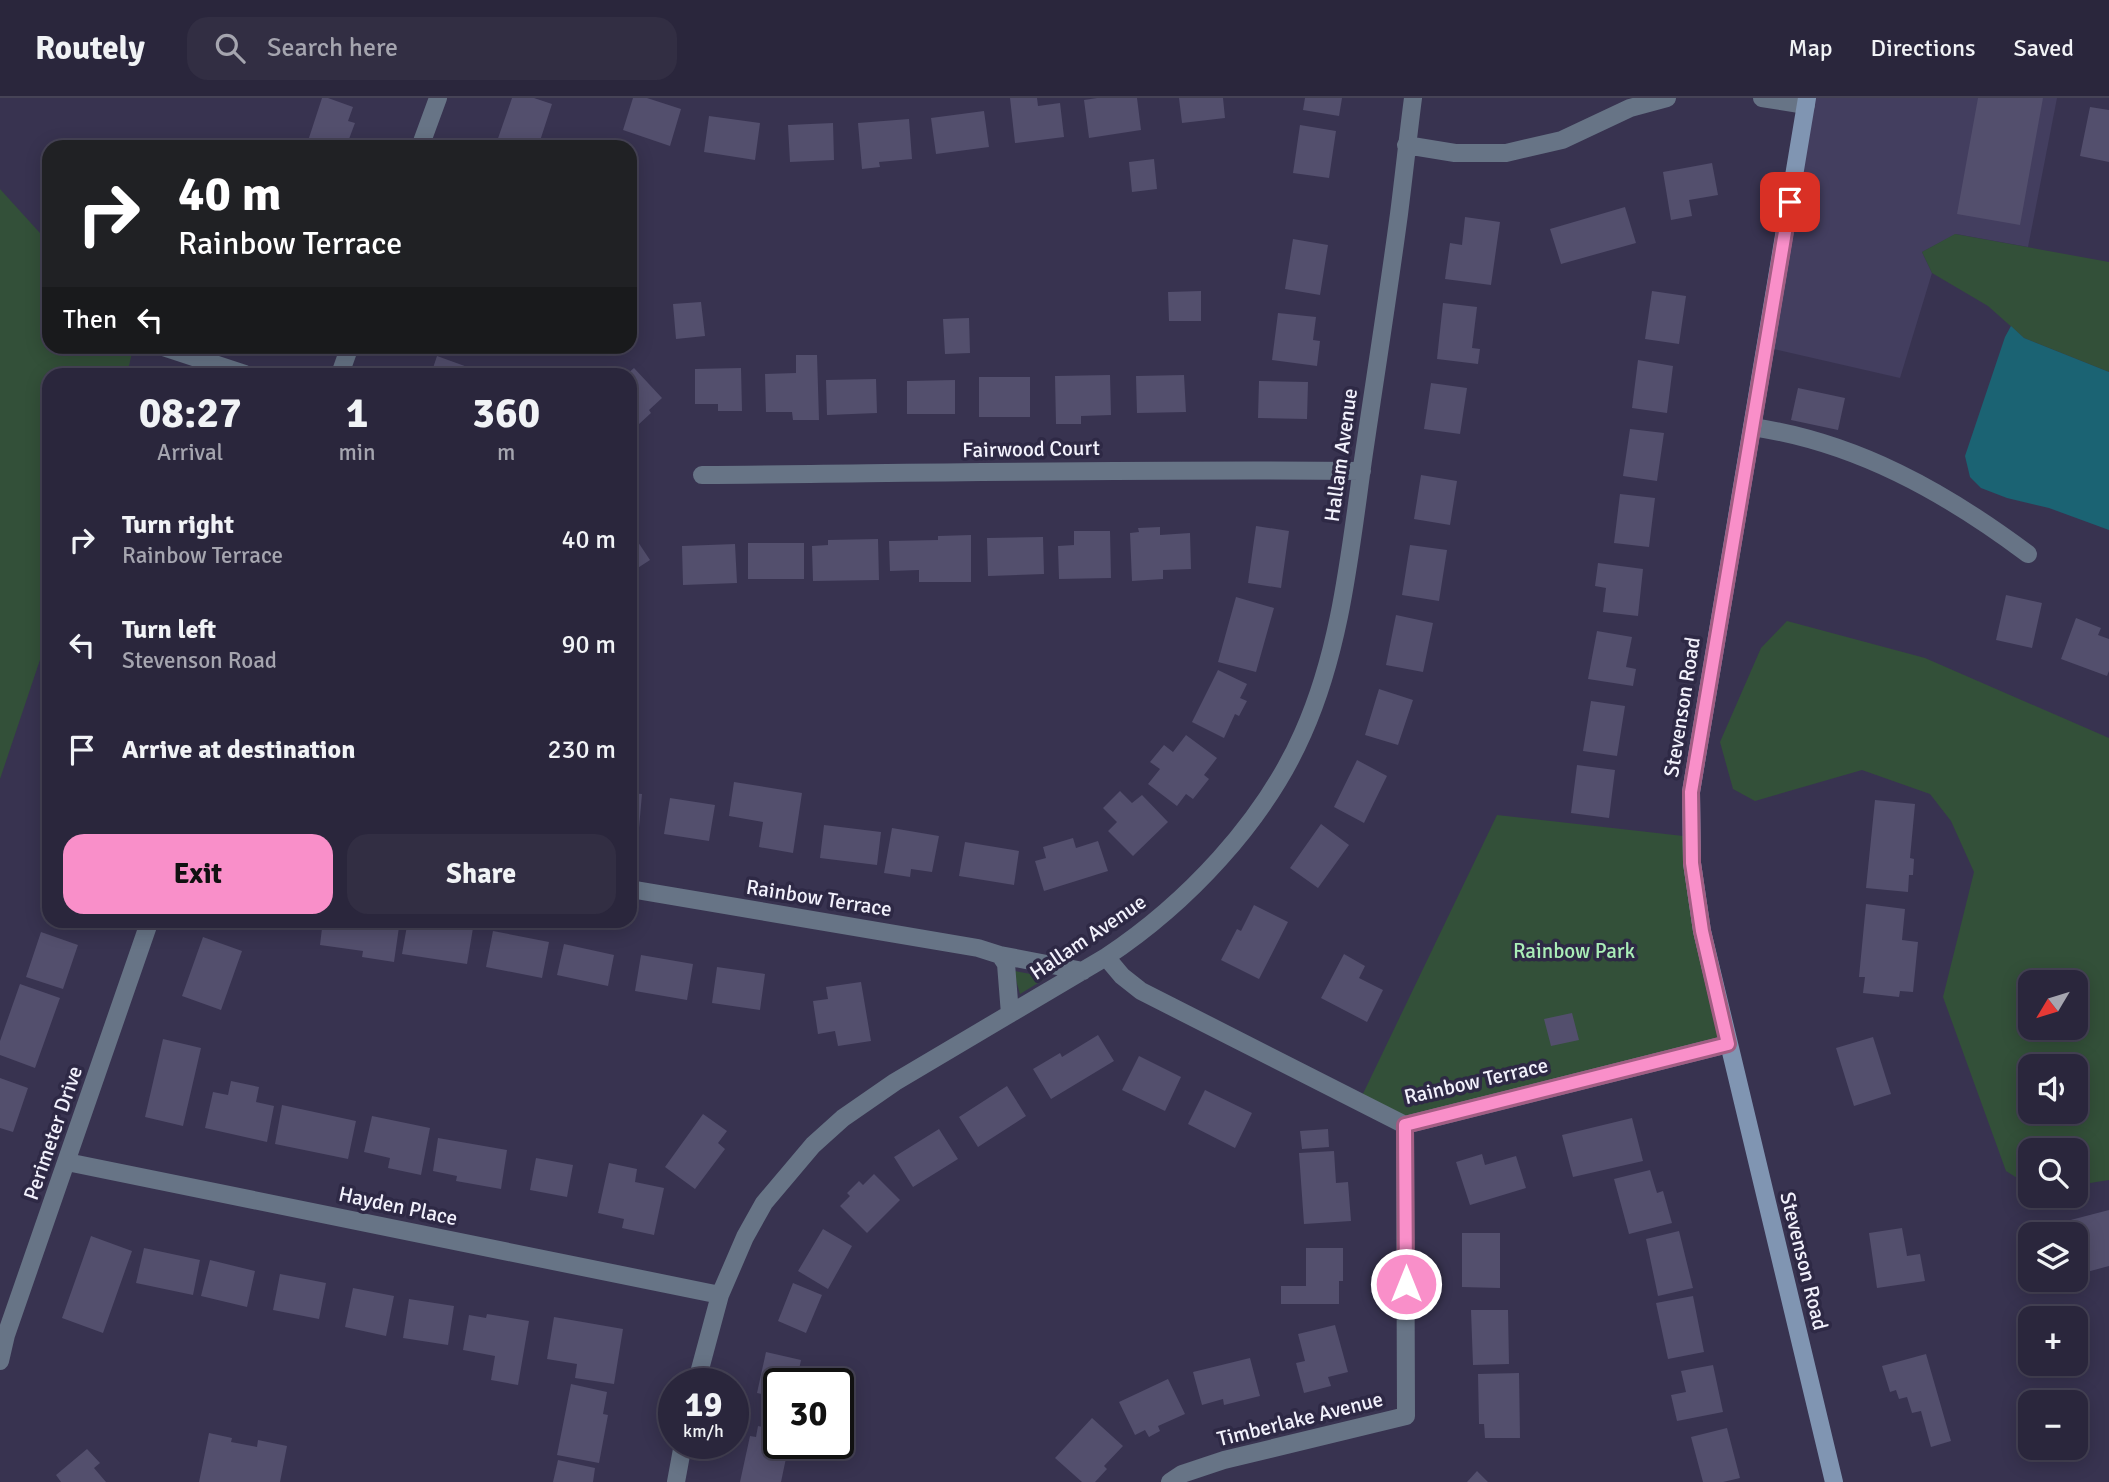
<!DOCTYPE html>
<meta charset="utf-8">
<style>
:root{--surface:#2a263c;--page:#322e43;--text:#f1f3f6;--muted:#a5a5af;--line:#464356;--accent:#f98fc9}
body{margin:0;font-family:Signika,sans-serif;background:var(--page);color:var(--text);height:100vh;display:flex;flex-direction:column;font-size:26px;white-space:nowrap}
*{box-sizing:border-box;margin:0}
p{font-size:23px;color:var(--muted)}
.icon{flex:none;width:38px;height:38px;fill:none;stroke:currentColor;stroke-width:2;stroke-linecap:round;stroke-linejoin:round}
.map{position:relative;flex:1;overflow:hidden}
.panel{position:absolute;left:42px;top:270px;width:595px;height:560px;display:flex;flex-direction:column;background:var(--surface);border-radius:21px;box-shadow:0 4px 18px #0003,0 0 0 2px var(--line)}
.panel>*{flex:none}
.top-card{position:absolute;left:42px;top:42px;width:595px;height:214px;border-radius:21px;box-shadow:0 4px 18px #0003,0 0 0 2px var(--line);background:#202124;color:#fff;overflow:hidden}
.needle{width:46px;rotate:232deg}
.tools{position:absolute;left:2018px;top:872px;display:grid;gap:14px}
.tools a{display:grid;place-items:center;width:70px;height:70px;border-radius:14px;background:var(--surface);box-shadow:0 4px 18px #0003,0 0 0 2px var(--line);font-size:35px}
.speed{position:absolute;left:658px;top:1270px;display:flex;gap:14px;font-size:35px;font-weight:700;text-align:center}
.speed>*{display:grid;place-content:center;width:91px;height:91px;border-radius:50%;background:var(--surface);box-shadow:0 4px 18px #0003,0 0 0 2px var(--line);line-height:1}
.speed small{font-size:18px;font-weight:400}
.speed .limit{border:4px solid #111;border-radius:10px;background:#fff;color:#111}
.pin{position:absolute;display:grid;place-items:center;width:60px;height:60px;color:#fff;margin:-30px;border-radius:14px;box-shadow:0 4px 10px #0006}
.me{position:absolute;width:77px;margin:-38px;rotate:0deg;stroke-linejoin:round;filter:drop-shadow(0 0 5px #0008)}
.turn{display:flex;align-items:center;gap:24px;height:147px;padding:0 21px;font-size:32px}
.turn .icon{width:91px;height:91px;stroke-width:2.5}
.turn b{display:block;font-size:49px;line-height:60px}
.then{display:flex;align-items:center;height:66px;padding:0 21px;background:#0003;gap:14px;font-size:26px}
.eta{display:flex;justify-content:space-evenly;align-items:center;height:119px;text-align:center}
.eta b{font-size:42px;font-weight:800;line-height:49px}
.action{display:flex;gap:14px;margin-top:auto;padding:14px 21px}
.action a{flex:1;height:80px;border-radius:21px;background:var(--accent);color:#111;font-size:28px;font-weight:800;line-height:80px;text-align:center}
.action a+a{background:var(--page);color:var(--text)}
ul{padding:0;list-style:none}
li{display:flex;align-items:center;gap:21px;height:105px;padding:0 21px}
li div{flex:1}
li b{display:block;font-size:26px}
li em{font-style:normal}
header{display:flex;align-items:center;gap:42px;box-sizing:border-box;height:98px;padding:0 35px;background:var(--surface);border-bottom:2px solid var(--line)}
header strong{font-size:33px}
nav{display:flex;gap:38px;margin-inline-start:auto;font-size:24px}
.search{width:490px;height:63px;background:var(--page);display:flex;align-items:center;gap:18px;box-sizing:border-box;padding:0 24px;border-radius:21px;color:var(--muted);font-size:26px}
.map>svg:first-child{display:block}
</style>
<header>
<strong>Routely</strong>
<div class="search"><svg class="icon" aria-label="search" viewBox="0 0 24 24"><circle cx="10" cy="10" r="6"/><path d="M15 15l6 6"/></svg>Search here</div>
<nav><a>Map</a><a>Directions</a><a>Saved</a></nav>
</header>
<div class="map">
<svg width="2109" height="1384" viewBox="0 0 2109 1384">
<rect width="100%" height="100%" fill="#383350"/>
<!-- built -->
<path fill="#433e5f" d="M1807 0H2057L2028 149 1956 136 1922 154 1932 175 1900 280 1765 249Z"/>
<!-- green -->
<path fill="#335039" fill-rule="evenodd" d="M0 91 49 145V248L126 249 132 255 127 276H49V535L0 681Z
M1955 136 2109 164V274L2024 240 1988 208 1932 175 1922 154Z
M1787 523 1925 560 2109 640V1082L2090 1085 2076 1090V1052H2030V1088L2006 1073 1943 899 1974 774 1951 723 1930 696 1862 672 1755 703 1733 691 1720 644 1761 550ZM2030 884H2076V929H2030ZM2030 968H2076V1013H2030Z
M1497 717 1692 739 1728 946 1405 1027 1359 1004Z
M1015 873 1041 878 1043 882 1020 896 1014 875Z"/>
<!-- water -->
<path fill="#1b6373" d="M2011 228 2024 240 2109 274V432L2049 410 2007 400 1981 390 1970 379 1965 358 2005 239Z"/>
<!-- building -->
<path fill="#534f6d" d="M322 0H328L353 9 348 23 355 25 346 49H306Z
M512 0H534L552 6 538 49H495Z
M633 0H647L681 11 670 48 623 32Z
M1010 0H1037L1038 8 1060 5 1064 39 1015 45Z
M1097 0H1137L1141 32 1089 40 1084 2Z
M1179 0H1223L1225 20 1182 25Z
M1305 0H1342L1339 18 1303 12Z
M1978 0H2043L2020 127 1957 116Z
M2090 9 2109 12V64L2080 58Z
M984 13 989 49 936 56 931 20Z
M709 18 760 25 755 62 704 54Z
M909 21 912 61 879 64 880 69 862 71 858 25Z
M833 25 834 62 790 64 788 27Z
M1300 27 1336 33 1329 80 1293 75Z
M1154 61 1157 91 1132 94 1129 64Z
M1712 65 1718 97 1689 102 1692 118 1671 122 1663 74Z
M1625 109 1636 145 1561 166 1550 131Z
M1465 119 1500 124 1491 187 1445 181 1450 145 1462 147Z
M1293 141 1328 147 1320 197 1285 191Z
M1201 193V223H1169L1168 194Z
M1652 193 1686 198 1679 246 1645 241Z
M701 204 705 238 676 241 673 206Z
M1443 205 1477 209 1472 250 1480 251 1478 266 1437 261Z
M1278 215 1316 219 1313 242 1320 243 1317 268 1272 262Z
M969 220 970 255 945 256 943 221Z
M796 257H817L819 322H793L792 314H766L765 276 796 275Z
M437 258 473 271 471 276H431Z
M1638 262 1673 268 1667 315 1632 310Z
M634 270 662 300 649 312 651 315 638 327 634 322 630 326V276H627Z
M741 270 742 313H718V306H695V271Z
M1110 277 1111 317 1081 318V326H1056L1055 278Z
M1184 277 1186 314 1137 315 1136 278Z
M979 279H1030V319H979Z
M876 281 877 315 827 317 826 282Z
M955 282V316H907V283Z
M1259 283 1308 284 1307 321 1258 320Z
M1431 285 1467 290 1460 336 1424 331Z
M1798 290 1845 300 1838 332 1791 322Z
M1630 331 1664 335 1657 383 1623 378Z
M1421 377 1457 383 1450 427 1414 421Z
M1620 396 1655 400 1649 449 1614 445Z
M1256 428 1289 433 1281 490 1248 485Z
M1160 429V437L1190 435 1191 471 1163 472V481L1132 483 1130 435 1139 434 1138 430Z
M630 432 650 462 630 475Z
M1074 433H1110L1111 480 1059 481 1058 448 1074 447Z
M971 437V484H919V472L890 473 889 443 938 442V438Z
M1043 439 1044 476 988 478 987 440Z
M878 441 879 482 813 483 812 448 828 447V442Z
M748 445H804V481H748Z
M735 446 737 485 683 487 682 448Z
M1410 447 1447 452 1439 503 1402 497Z
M1598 465 1643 471 1638 518 1603 514 1606 490 1595 488Z
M2006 497 2042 505 2032 550 1996 542Z
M1236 499 1274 510 1256 574 1218 564Z
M1396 517 1433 525 1423 574 1386 567Z
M2076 520 2101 530 2098 537 2109 541V573L2107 578 2061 561Z
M1597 533 1632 539 1626 569 1636 571 1633 588 1588 581Z
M1218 572 1247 586 1240 600 1247 603 1239 618 1235 616 1224 640 1192 624Z
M1379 591 1413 602 1398 647 1365 637Z
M1591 603 1625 608 1617 658 1583 653Z
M1186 637 1217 660 1204 677 1209 681 1193 701 1186 696 1177 708 1148 686 1160 671 1150 664 1164 647 1173 654Z
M1357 662 1387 678 1364 725 1334 709Z
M1577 667 1615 672 1609 720 1571 715Z
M734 684 802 695 793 755 759 749 763 724 729 718Z
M1120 693 1132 705 1142 697 1168 724 1133 758 1108 733 1117 724 1103 710Z
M630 695 642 696 639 730 630 729Z
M670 700 715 707 709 743 664 736Z
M1875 702 1915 706 1910 760 1914 761 1913 777H1909L1908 794 1866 790Z
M1321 726 1349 747 1318 790 1290 770Z
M824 727 881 734 877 767 820 760Z
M892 730 939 738 932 774 911 771 910 779 884 775Z
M1073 740 1076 750 1098 743 1108 773 1044 793 1035 763 1046 760 1043 749Z
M965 744 1019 753 1014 787 959 778Z
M49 800V817L43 815Z
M1866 806 1905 811 1902 842 1918 844 1913 894 1900 893 1899 899 1863 895 1865 879H1859Z
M1254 807 1288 824 1259 881 1221 862 1237 831 1241 833Z
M65 822H83L81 829Z
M235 822H262L259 831Z
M323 822H400L394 864 362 859 363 853 320 847Z
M408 822H430L473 830 467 866 402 856Z
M493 833 549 844 542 880 486 869Z
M41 834 78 847 63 891 26 879Z
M203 839 242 853 221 912 182 898Z
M564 846 614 857 608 888 557 877Z
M1344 856 1365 868 1359 880 1383 892 1367 924 1321 900Z
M641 857 693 866 687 902 635 893Z
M717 869 765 876 760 912 712 905Z
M861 884 871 943 838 948 835 933 818 936 813 903 828 901 826 889Z
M20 886 60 900 35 970 0 957V943Z
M1572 915 1579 942 1551 948 1544 921Z
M1098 937 1114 963 1051 1001 1033 971 1060 955 1062 959Z
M1873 939 1891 996 1854 1008 1836 950Z
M163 941 201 950 183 1028 145 1019Z
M1139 958 1181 979 1165 1013 1122 992Z
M0 980 28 990 13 1034 0 1030Z
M231 983 259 989 256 1004 274 1008 267 1044 205 1030 213 994 228 997Z
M1007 988 1026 1018 978 1049 959 1019Z
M1205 992 1252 1015 1235 1050 1188 1026Z
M282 1007 356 1023 348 1061 275 1046Z
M703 1016 727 1033 718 1045 725 1051 695 1091 665 1069Z
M372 1018 430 1030 421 1077 388 1070 390 1060 364 1054Z
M1632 1020 1643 1063 1573 1079 1562 1037Z
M939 1031 958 1061 913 1089 894 1059Z
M1328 1031 1329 1049 1302 1051 1300 1033Z
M438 1040 507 1052 501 1091 456 1083 457 1078 433 1073Z
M1334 1053 1336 1085 1348 1084 1351 1123 1304 1126 1299 1055Z
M1482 1056 1485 1067 1516 1058 1526 1090 1470 1107 1456 1064Z
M536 1060 573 1067 567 1099 530 1092Z
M609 1065 637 1071 635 1084 664 1090 654 1137 622 1130 624 1121 598 1115Z
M1650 1072 1657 1095 1663 1093 1672 1125 1629 1136 1614 1081Z
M874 1076 900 1102 867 1135 840 1108 850 1098 847 1095 859 1083 863 1087Z
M2109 1112V1168L2083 1175 2080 1164 2076 1165V1136H2028V1133Z
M1902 1130 1907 1158 1920 1156 1925 1183 1877 1190 1869 1135Z
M823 1131 852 1148 828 1191 798 1173Z
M1679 1133 1693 1190 1658 1198 1646 1141Z
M1462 1135H1500V1190L1462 1189Z
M91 1138 132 1153 103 1235 62 1220Z
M144 1150 200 1162 193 1197 136 1185Z
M1306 1150H1343V1183H1339V1206H1281V1188H1306Z
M210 1162 255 1173 247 1209 201 1198Z
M280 1176 326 1185 319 1221 273 1212Z
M793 1185 822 1197 806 1235 778 1223Z
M353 1190 394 1198 386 1238 345 1229Z
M1693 1198 1704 1254 1668 1261 1656 1205Z
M409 1201 454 1208 448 1247 403 1240Z
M1471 1212H1508L1509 1266 1473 1267Z
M487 1216 529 1223 518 1287 491 1282 495 1258 463 1252 469 1217 486 1220Z
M554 1219 623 1231 614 1286 575 1280 577 1266 547 1261Z
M1335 1227 1348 1274 1328 1279 1331 1288 1304 1295 1296 1265 1305 1263 1298 1236Z
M766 1254 801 1262 796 1286H779V1300L757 1295Z
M1926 1256 1951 1343 1931 1349 1921 1313 1912 1315 1907 1299 1899 1301 1896 1292 1890 1294 1882 1268Z
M1250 1260 1260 1298 1224 1307 1223 1301 1202 1307 1193 1274Z
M1713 1267 1723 1314 1677 1323 1671 1297 1686 1294 1681 1273Z
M1519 1275 1520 1340H1485L1484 1326H1479L1478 1276Z
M1168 1281 1185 1316 1158 1328 1160 1333 1149 1339 1145 1332 1135 1337 1119 1304Z
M571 1286 607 1294 603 1316 608 1317 599 1365 557 1357Z
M1092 1320 1123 1348 1104 1368 1107 1371 1095 1384H1082L1055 1360Z
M758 1328 779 1332V1346H789L781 1384H740L750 1338 756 1339Z
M1727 1330 1740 1380 1723 1384H1703L1691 1339Z
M209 1335 232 1340 231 1344 257 1349 258 1342 287 1348 280 1384H199Z
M87 1351 100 1365 94 1370 106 1384H61L56 1377Z
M558 1362 595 1370 593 1384H553Z
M1477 1373 1488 1384H1467Z"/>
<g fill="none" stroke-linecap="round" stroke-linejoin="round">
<!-- street -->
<path stroke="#677486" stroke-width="18" d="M1762 0 1806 7
M1406 47 1455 55H1506L1562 42 1630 10 1667 0
M420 49 438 0
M163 249 245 276
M340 276 350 248
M1752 329C1856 344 1945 394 2028 456
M702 377C922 375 1142 371 1362 373
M630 791 978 850 1000 857 1083 873
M1000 857 1006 866 1010 916
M1106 859 1122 878 1141 893 1405 1027 1728 946
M67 1064 720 1197
M0 1263 6 1237 150 822
M696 1286 720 1197 745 1139 764 1105 813 1047 843 1020 895 984 1106 859C1186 806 1264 724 1303 635 1341 550 1350 454 1363 362 1375 280 1388 198 1399 116 1404 77 1408 38 1413 0
M676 1384 683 1346
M1170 1384 1182 1376 1224 1362 1406 1318 1405 1027"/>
<!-- secondary -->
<path stroke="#8095b2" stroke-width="18" d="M1807 0 1691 694 1692 765 1702 833 1834 1384"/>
</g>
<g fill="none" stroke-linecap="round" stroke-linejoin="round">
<defs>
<path id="route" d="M1406 1186 1405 1027 1728 946 1702 833 1692 765 1691 694 1790 104"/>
</defs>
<!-- route casing -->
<use href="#route" stroke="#a25d83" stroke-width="18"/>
<!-- route -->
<use href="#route" stroke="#f98fc9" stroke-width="12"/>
</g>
<g text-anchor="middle" stroke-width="7" stroke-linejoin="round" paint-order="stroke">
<!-- street labels -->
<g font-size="21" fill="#f2f1fc" stroke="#2e2945">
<text transform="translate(1031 351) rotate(-1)" y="7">Fairwood Court</text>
<text transform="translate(1341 357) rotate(-82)" y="7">Hallam Avenue</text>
<text transform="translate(1682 609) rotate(-81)" y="7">Stevenson Road</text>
<text transform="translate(819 800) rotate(9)" y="7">Rainbow Terrace</text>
<text transform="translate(1088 839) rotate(-34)" y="7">Hallam Avenue</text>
<text transform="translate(1476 983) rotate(-13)" y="7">Rainbow Terrace</text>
<text transform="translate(53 1035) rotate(-71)" y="7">Perimeter Drive</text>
<text transform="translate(398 1108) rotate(12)" y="7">Hayden Place</text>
<text transform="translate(1804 1163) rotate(76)" y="7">Stevenson Road</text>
<text transform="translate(1300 1321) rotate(-14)" y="7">Timberlake Avenue</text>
</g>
<!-- park labels -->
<g font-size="21" fill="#aaeeb7" stroke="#2e2945">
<text x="1574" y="860">Rainbow Park</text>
</g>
</g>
</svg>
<div class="tools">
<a><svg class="needle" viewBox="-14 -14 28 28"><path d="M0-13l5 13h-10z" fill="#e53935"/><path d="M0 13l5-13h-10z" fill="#a5a5af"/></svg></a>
<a><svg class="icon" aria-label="sound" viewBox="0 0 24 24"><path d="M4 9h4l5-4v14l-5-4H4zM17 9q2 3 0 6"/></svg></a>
<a><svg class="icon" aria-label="search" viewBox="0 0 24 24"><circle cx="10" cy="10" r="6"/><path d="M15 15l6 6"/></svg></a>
<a><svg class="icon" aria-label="layers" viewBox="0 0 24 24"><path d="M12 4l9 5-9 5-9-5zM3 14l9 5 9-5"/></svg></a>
<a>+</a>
<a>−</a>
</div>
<div class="speed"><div>19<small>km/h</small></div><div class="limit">30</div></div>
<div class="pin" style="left:1790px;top:104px;background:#d93025"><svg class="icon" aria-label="arrive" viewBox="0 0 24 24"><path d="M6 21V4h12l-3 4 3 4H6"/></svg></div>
<svg class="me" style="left:1406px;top:1186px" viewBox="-20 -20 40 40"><circle r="17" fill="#f98fc9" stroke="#fff" stroke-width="3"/><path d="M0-11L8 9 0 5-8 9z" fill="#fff"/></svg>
<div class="top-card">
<div class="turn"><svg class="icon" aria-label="right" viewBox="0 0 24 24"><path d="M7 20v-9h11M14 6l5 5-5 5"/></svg><div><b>40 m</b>Rainbow Terrace</div></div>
<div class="then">Then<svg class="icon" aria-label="left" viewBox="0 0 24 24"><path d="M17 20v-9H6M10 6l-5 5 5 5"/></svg></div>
</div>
<section class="panel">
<div class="eta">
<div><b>08:27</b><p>Arrival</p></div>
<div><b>1</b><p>min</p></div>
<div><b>360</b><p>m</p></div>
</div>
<ul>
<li><svg class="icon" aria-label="right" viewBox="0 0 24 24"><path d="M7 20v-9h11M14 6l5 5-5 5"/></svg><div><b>Turn right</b><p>Rainbow Terrace</p></div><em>40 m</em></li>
<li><svg class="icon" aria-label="left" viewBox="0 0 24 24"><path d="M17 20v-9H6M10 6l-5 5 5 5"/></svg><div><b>Turn left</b><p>Stevenson Road</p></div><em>90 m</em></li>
<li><svg class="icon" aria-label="arrive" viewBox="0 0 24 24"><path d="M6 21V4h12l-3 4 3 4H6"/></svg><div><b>Arrive at destination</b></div><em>230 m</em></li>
</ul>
<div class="action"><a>Exit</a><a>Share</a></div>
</section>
</div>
